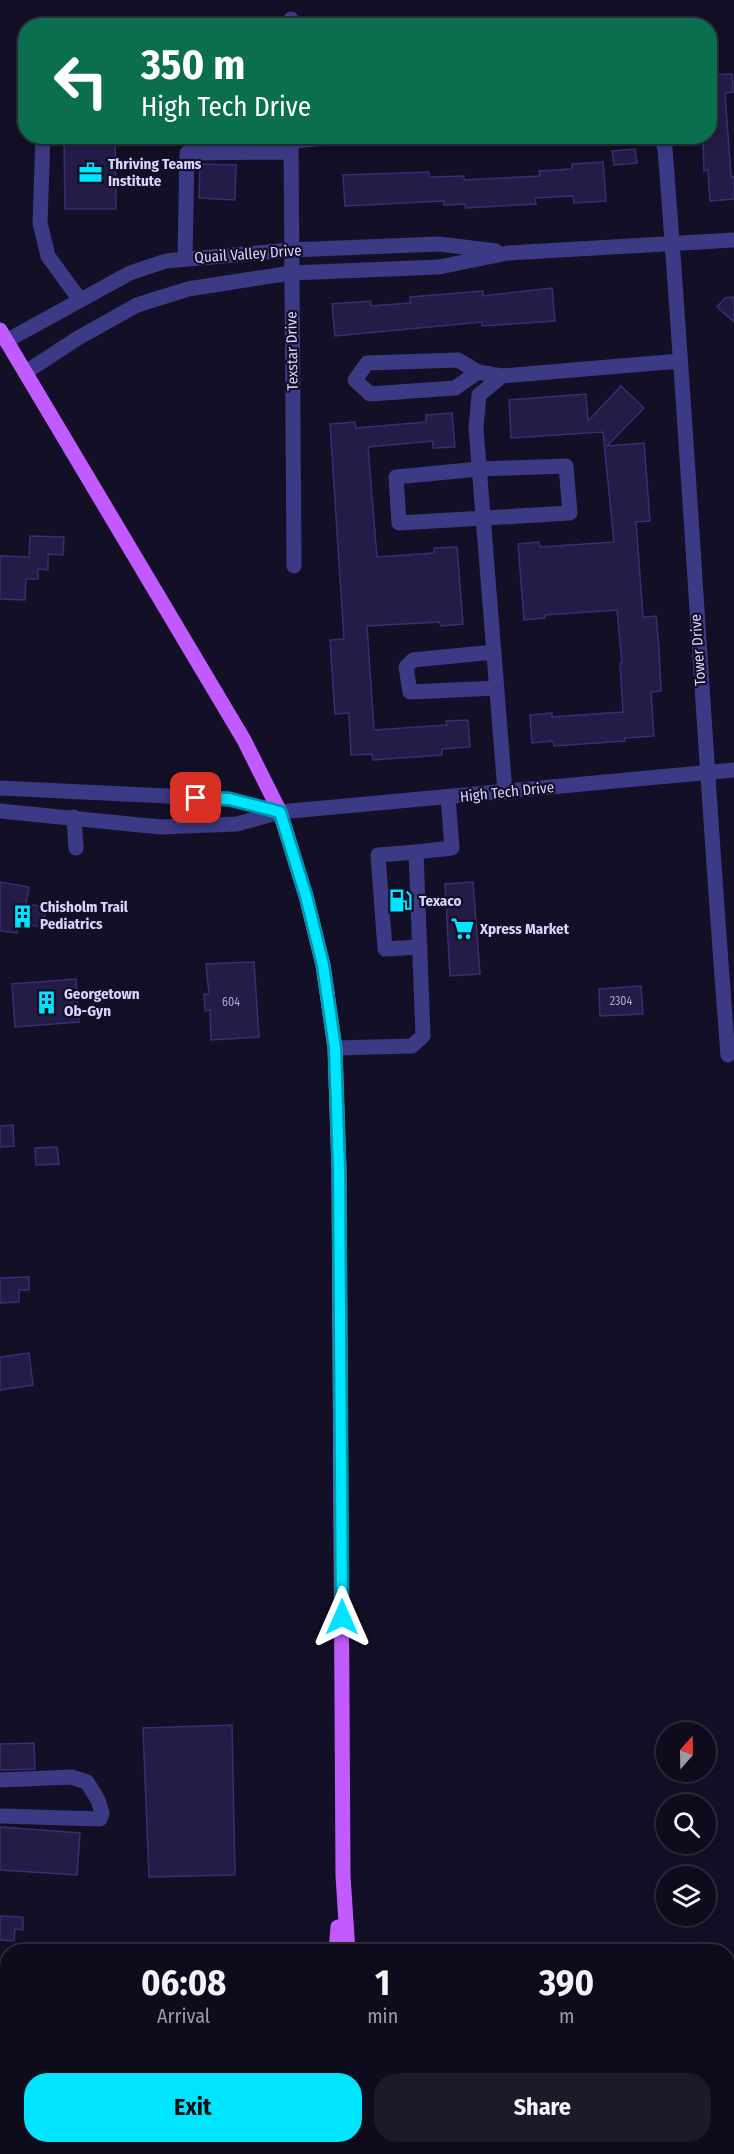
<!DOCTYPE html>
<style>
:root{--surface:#0e0b1c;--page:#1c1929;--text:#f1f3f6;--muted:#9b9ba3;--line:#2e2b3b;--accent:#00e5ff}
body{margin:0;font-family:"Fira Sans Condensed",sans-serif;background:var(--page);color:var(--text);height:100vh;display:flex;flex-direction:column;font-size:22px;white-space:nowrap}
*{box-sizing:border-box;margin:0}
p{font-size:20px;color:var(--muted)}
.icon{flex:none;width:33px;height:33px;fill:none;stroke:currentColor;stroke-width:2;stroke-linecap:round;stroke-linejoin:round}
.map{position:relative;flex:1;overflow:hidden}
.drawer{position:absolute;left:0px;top:1944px;width:735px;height:210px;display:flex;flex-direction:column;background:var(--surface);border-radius:24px 24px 0 0;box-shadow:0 3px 9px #0003,0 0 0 2px var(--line)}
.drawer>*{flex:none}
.top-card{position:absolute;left:18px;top:18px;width:699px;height:126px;border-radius:24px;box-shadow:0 3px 9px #0003,0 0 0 2px var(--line);background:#0b6e4f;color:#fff;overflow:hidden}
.needle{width:39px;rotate:20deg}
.tools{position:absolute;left:656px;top:1722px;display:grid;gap:12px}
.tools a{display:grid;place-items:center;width:60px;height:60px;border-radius:50%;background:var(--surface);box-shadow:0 3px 9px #0003,0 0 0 2px var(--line);font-size:30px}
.pin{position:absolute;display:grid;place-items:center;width:51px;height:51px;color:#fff;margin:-26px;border-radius:12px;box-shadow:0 3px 9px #0006}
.me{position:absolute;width:66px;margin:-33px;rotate:0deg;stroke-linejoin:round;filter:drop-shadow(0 0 4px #0008)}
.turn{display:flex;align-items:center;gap:21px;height:126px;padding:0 24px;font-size:27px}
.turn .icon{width:78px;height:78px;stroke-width:2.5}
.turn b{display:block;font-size:42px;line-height:51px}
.eta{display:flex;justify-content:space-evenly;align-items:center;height:102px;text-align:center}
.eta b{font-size:36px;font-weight:700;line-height:42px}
.primary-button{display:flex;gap:12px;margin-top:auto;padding:12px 24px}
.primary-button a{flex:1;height:69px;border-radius:24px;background:var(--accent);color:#111;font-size:24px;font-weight:700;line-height:69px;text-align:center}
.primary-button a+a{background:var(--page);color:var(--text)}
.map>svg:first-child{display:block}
</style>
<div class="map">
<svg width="734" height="2154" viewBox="0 0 734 2154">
<rect width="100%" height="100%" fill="#130f26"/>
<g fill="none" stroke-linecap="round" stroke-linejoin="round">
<!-- river -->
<path stroke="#0c2248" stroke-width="28" d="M729 2154 734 2151"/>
</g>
<!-- building -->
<path fill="#241b47" stroke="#3b2d73" stroke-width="1.5" d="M732 74 733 92 725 93 731 177H734V199L710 201 708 170 704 171 703 136H710V75Z
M64 136H115L116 209H65Z
M635 149 637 163 614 165 612 151Z
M603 162 606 201 574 203 573 196 535 198 536 204 465 208V204L444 205V201L345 206 343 175 429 172V177L464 176V180L540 176 539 171 572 169V164Z
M200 164 236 165 235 200 199 198Z
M552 288 555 321 482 326V322L335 336 332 304 371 301V306L410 303V297L483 291V296Z
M734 297V322L717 307 725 298Z
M621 386 644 408 607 446 644 443 650 521 636 522 643 617 656 616 659 647 661 691 651 692 654 736 625 738V741L554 746 553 741 532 743 530 715 552 713V717L623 712 620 663H622L617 610 545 615V618L524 620 518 544 539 542 540 547 614 542 603 432 511 438 509 400 586 394 588 421Z
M452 413 455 447 433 448V441L368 447 377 557 434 553V548L457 547 463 624 441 626 439 622 367 626 374 730 447 725 446 721 468 720 470 747 442 749V755L373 760 372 754 351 755 349 713 335 714 332 671 330 640 344 639 330 424 355 422 356 428 426 422V415Z
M30 536 64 537 63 555 48 554V570L38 569V579H26L25 600 0 599V556L29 557Z
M0 882 29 887 26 904 46 907 43 927 23 924V928L18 927 17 933 0 931Z
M473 882 480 974 450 976 445 884Z
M254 962 259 1037 211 1040 210 1010 205 1011 204 994H209L206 964Z
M76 979 79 1022 15 1027 12 984Z
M641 986 643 1014 600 1016 599 989Z
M13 1125 14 1146 0 1147V1126Z
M57 1147 59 1164 36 1165 35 1148Z
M29 1277V1290H19V1302L0 1303V1278Z
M29 1353 33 1385 0 1390V1357Z
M232 1725 235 1875 149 1877 143 1728Z
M34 1743 35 1769 0 1770V1744Z
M0 1827 80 1833 77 1875 0 1870Z
M0 1916 23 1917V1930L15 1929 14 1941 0 1940Z"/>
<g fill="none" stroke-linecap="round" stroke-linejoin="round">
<!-- minor -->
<path stroke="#3d3a85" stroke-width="15" d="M291 26V19
M43 136 40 223 48 256 80 300
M291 136 294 566
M661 136 665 149C689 451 704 753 728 1055
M291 141 354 136
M185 259 187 153 291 152
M6 341 130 273 166 261 290 250 439 244 496 251
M26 372 78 338 137 305 188 289 291 273 439 267 508 253 734 240
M478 372 455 388 370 394 355 380 367 363 458 360 478 372 502 376
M566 466 570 513 399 523 396 477 479 469Z
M494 652 413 660 406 667 410 692 497 688
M0 788 229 799 280 812
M505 792 476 428 479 395 502 376 680 361
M0 811 160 827 237 824 280 812 734 770
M74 817 76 848
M416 852 378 855 385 949 420 947
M335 1048 412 1046 423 1036 416 852 452 848 448 797
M0 1780 71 1777 87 1782 98 1800 102 1813 100 1819 0 1816
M124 2154 162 2148"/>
<!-- major -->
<path stroke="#c25bff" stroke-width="15" d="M0 330 244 740 280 812 306 896 323 965 335 1048 339 1170 343 1876 348 1952
M336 1952 338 1927
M318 2154 320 2146
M358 2154V2146"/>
</g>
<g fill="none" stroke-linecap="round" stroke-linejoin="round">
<defs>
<path id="route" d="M196 798 229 799 280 812 306 896 323 965 335 1048 339 1170 342 1617"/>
</defs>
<!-- route casing -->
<use href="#route" stroke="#0095a6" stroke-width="15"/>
<!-- route -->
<use href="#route" stroke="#00e5ff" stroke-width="10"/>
</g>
<!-- icons -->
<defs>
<symbol id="office-bare" viewBox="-9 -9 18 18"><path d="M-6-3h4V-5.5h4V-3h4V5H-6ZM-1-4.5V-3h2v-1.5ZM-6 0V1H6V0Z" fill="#00e5ff" stroke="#130f26" stroke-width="2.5" paint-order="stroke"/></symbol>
<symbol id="fuel-bare" viewBox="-9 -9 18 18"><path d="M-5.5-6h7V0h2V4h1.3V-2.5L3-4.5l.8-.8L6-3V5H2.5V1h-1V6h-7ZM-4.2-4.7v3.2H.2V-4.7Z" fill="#00e5ff" stroke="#130f26" stroke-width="2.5" paint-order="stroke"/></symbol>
<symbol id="building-bare" viewBox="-9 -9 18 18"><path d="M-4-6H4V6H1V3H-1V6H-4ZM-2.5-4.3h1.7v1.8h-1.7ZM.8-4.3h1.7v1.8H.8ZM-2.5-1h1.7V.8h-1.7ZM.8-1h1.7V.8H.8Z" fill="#00e5ff" stroke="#130f26" stroke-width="2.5" paint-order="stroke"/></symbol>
<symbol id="supermarket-bare" viewBox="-9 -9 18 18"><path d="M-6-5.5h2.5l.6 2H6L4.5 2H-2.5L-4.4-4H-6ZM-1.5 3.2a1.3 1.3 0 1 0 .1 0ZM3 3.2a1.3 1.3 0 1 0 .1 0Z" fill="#00e5ff" stroke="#130f26" stroke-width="2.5" paint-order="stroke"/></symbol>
</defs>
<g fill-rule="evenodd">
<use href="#office-bare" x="74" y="156" width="33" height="33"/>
<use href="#fuel-bare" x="384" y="884" width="33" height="33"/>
<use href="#building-bare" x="6" y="900" width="33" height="33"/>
<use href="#supermarket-bare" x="446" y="912" width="33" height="33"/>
<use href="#building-bare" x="30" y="986" width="33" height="33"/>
</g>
<g text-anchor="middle" stroke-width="4.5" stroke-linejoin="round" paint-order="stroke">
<!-- number labels -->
<g font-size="12" fill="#aca6d1">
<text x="621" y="1005">2304</text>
<text x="231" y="1006">604</text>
</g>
<!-- poi labels -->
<g font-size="15" font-weight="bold" fill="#d9d4ff" stroke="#130f26" text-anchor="start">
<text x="108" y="169">Thriving Teams<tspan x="108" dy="17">Institute</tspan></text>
<text x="419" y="906">Texaco</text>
<text x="40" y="912">Chisholm Trail<tspan x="40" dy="17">Pediatrics</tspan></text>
<text x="480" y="934">Xpress Market</text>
<text x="64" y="999">Georgetown<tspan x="64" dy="17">Ob-Gyn</tspan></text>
</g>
<!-- street labels -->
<g font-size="15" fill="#d9d4ff" stroke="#130f26">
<text transform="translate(248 254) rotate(-4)" y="5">Quail Valley Drive</text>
<text transform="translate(292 351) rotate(-91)" y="5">Texstar Drive</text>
<text transform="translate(698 650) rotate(-94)" y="5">Tower Drive</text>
<text transform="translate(507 792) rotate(-6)" y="5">High Tech Drive</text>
</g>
</g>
</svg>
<div class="tools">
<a><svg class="needle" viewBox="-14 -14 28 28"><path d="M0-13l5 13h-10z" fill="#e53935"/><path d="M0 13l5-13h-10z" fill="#9b9ba3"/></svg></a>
<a><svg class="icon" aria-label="search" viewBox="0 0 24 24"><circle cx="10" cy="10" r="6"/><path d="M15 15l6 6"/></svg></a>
<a><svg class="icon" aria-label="layers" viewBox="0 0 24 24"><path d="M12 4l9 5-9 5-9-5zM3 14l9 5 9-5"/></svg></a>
</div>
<div class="pin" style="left:196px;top:798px;background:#d93025"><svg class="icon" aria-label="arrive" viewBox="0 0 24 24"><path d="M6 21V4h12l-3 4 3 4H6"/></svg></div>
<svg class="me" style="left:342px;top:1617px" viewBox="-20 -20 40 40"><path d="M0-17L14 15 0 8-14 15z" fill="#00e5ff" stroke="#fff" stroke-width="4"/></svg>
<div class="top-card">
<div class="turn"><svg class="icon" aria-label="left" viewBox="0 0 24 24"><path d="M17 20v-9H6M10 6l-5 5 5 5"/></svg><div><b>350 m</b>High Tech Drive</div></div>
</div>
<section class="drawer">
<div class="eta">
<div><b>06:08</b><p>Arrival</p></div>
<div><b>1</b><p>min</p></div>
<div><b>390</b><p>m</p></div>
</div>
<div class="primary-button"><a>Exit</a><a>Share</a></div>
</section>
</div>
